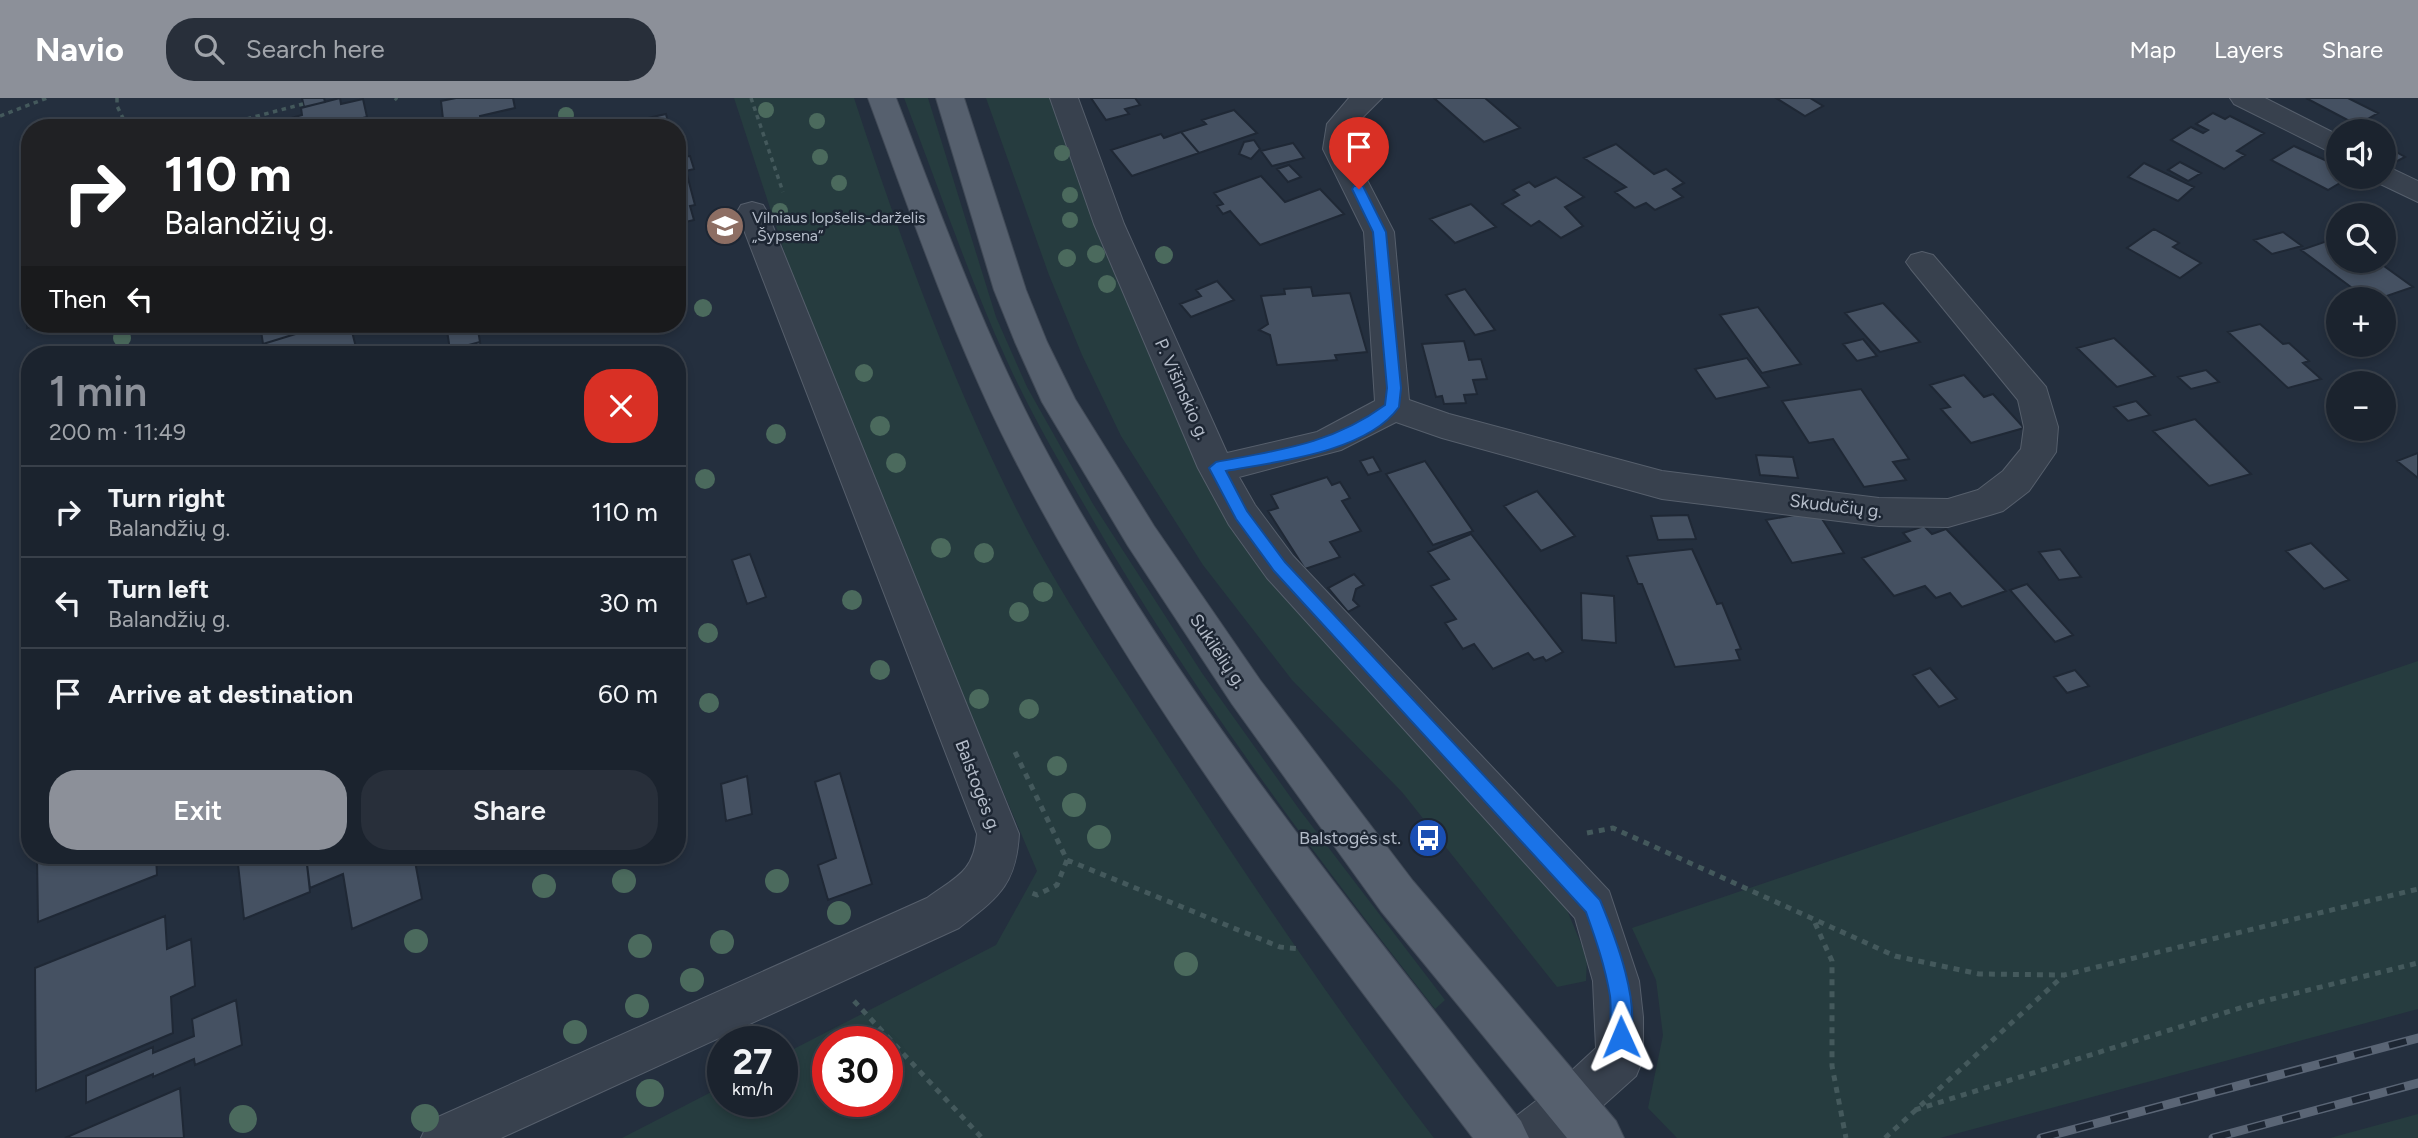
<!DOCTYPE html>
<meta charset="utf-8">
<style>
:root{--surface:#1b232e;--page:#282f3a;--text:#f1f3f6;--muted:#a0a4aa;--line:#39404a;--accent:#8c9099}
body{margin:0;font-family:Figtree,sans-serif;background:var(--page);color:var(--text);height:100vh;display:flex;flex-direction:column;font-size:26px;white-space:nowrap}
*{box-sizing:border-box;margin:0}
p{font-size:23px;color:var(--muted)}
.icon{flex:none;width:38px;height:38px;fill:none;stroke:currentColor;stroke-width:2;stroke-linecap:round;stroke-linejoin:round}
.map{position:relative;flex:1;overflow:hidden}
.side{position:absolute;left:21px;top:248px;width:665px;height:518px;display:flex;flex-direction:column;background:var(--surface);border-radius:28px;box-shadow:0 4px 10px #0003,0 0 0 2px var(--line)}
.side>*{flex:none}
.top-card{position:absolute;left:21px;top:21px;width:665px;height:214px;border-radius:28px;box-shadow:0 4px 10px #0003,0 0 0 2px var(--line);background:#202124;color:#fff;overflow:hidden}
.tools{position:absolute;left:2326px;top:21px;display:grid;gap:14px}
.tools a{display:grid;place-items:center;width:70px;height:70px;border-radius:50%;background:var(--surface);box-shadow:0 4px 10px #0003,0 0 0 2px var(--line);font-size:35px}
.speed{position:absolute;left:707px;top:928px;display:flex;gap:14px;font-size:35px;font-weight:700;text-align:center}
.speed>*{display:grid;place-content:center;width:91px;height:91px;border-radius:50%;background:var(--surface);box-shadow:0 4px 10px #0003,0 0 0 2px var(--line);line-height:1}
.speed small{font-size:18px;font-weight:400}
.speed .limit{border:10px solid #d22;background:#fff;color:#111}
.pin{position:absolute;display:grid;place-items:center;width:60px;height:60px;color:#fff;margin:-72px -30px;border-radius:50% 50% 50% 0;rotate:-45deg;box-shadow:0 0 7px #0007}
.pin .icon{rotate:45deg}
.me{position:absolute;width:77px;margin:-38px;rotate:359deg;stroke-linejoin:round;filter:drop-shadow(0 0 5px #0008)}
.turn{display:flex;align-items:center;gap:24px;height:147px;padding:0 28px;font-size:32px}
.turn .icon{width:91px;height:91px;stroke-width:2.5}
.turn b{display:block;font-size:49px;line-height:60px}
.then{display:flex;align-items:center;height:66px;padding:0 28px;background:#0003;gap:14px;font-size:26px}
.round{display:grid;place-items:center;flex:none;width:74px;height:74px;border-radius:28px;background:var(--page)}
.headline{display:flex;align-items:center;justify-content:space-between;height:119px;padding:0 28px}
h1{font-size:42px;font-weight:600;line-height:52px;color:var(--accent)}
.action{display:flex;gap:14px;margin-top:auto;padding:14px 28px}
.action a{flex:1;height:80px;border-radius:28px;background:var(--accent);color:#fff;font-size:28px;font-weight:600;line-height:80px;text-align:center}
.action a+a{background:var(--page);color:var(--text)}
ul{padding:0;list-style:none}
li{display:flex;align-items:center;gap:21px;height:91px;padding:0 28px;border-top:2px solid var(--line)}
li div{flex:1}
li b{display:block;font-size:26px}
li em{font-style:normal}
header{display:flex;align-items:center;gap:42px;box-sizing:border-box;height:98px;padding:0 35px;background:var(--accent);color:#fff}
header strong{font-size:33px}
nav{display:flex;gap:38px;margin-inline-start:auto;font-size:24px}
.search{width:490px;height:63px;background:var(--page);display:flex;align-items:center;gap:18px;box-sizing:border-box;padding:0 24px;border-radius:28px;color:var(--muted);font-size:26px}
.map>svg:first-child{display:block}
</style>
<header>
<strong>Navio</strong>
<div class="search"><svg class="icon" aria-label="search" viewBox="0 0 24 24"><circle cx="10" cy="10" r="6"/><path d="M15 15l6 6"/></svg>Search here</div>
<nav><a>Map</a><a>Layers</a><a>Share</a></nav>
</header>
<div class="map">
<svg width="2418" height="1040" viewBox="0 0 2418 1040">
<rect width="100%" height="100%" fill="#242f3e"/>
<!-- green -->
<path fill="#263c3f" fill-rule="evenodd" d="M734 0H854C898 134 945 266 1007 392 1051 484 1111 570 1166 655 1252 786 1338 915 1434 1040H622L723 988V1003H782V957L996 847 1037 773 821 266ZM828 943H887V1003H828Z
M904 0H928L996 219 1027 289 1093 406 1202 575 1299 711 1445 902 1435 911C1312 754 1193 595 1093 422 1063 370 1032 318 1007 263 968 178 938 87 904 0Z
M986 0H1050L1174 315 1212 391 1270 474 1567 812 1587 860 1586 883 1557 889 1402 694 1292 582 1203 467 1121 338 1082 257 1049 177Z
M2418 563V911L1940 1040H1677L1648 1010 1663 937 1656 882 1632 830Z
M2418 1016V1040H2330Z"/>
<!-- building -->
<path fill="#455162" stroke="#1f2835" stroke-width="2" d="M302 0H324L325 4 304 9Z
M340 0 341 6 363 1 367 19 354 22 356 30H256L302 17 301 10Z
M456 0H513L515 10 480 18 482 30H444L441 3Z
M1091 0H1135L1140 7 1125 11 1129 16 1106 22Z
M1434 0H1485L1520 30 1484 44Z
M1776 0H1810L1823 8 1805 18Z
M2306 0H2348L2378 15 2357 27Z
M1234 12 1257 35 1199 55 1181 34 1206 26 1202 22Z
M2213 15 2225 21 2230 18 2264 35 2237 53 2245 57 2224 71 2171 42 2191 29 2203 35 2208 32 2196 26Z
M666 16 669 28 674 30H604Z
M1181 34 1199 55 1132 78 1111 52 1161 36 1164 40Z
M677 41 682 59 690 58 694 71 686 73 695 107 690 108 694 122 677 126Z
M1254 42 1260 51 1251 61 1239 56 1244 44Z
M1293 45 1304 60 1272 68 1261 53Z
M1616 46 1654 76 1666 71 1684 85 1673 91 1683 99 1655 112 1646 105 1635 110 1615 94 1626 89 1584 60Z
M2384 47 2405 59 2388 68 2384 66Z
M2294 48 2338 68V79H2350L2328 92 2271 62Z
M2180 64 2201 75 2188 83 2168 72Z
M2144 65 2194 89 2178 103 2128 79Z
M1289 67 1301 79 1288 84 1277 71Z
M1261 78 1285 104 1320 91 1344 116 1260 147 1230 113 1223 116 1217 108 1223 106 1214 95Z
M1556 79 1584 99 1565 109 1583 128 1561 140 1539 123 1531 128 1502 106 1519 97 1513 92 1529 84 1535 89Z
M1471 106 1496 129 1455 145 1430 121Z
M30 127V179L27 180V128Z
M2154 131 2179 145 2173 149 2201 165 2180 180 2127 150Z
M2283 134 2302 148 2272 156 2254 142Z
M2330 142 2338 148V163H2377L2413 189 2378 201H2367L2301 152Z
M30 179V226H44L27 230V180Z
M1217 183 1234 202 1191 219 1180 206 1201 198 1196 192Z
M1311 189 1313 198 1350 195 1367 254 1335 257 1337 262 1277 267 1270 237 1259 232 1268 226 1261 198 1285 196 1284 191Z
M1465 191 1495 232 1475 237 1446 197Z
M1883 205 1920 244 1880 254 1845 215Z
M1758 209 1801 266 1762 275 1720 217Z
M260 226H328L263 246Z
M328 226H350L358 257H265L263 246Z
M446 226H477L480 244 450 252Z
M2260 226 2283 246 2289 245 2309 263 2303 265 2321 281 2288 290 2228 234Z
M2114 240 2155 278 2117 289 2077 250Z
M1863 241 1877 258 1857 263 1843 246Z
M1464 243 1469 262 1481 261 1487 281 1473 282 1477 296 1464 297 1466 305 1444 306 1442 298 1436 299 1422 246Z
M480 244 482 257H451L450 252Z
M1747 260 1769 289 1716 301 1695 271Z
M2206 272 2219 284 2191 291 2178 279Z
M1964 277 1984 299 1993 296 2024 330 1971 345 1941 311 1950 309 1930 287Z
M1861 291 1909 361 1893 364 1906 382 1864 389 1833 341 1809 345 1782 303Z
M2136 303 2150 317 2128 323 2114 309Z
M2195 321 2251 376 2209 388 2153 333Z
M2418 355V380L2397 363Z
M1756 357 1793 359 1798 380 1760 377Z
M1373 359 1381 373 1368 377 1360 363Z
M1425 363 1473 433 1433 447 1386 376Z
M1327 379 1332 387 1340 384 1350 400 1342 403 1361 433 1330 444 1340 459 1305 471 1268 413 1278 410 1271 397Z
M1537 393 1575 438 1541 453 1504 408Z
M1817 413 1844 455 1792 465 1766 422Z
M1688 417 1696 441 1658 442 1651 418Z
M1924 428 1932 436 1946 431 2006 493 1962 509 1950 495 1936 500 1925 488 1894 498 1862 460 1910 443 1903 435Z
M1471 436 1563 554 1546 563 1543 559 1534 562 1528 555 1493 571 1474 546 1463 551 1445 525 1456 521 1431 488 1449 481 1428 454Z
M2311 445 2349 482 2324 491 2286 453Z
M1692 451 1717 506 1722 505 1741 551 1736 552 1740 562 1675 569 1642 486H1638L1627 458Z
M2060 451 2081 479 2059 482 2039 454Z
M750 456 766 499 747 506 732 462Z
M1354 476 1364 487 1356 491 1353 502 1359 508 1348 514 1328 490Z
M2027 486 2073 537 2055 544 2010 492Z
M1581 495 1614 498 1616 545 1582 542Z
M1930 570 1957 601 1939 609 1913 577Z
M2075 572 2089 588 2067 595 2054 579Z
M677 629 685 675 677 678Z
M840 675 872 786 828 802 818 767 836 760 815 684Z
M747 678 752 716 726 723 721 686Z
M37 758H156L157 777 38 824Z
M259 758H306L310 794 244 821 238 766Z
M306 758H414L422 801 352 831 343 776 310 790Z
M165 818 167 851 191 841 195 888 171 899 173 935 36 993 35 870Z
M236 902 242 947 195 967 194 961 153 979V976L86 1005V978L153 949V955L194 938 192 921Z
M180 990 184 1040H65Z"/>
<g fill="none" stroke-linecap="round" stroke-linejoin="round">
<defs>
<path id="minor" d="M1050 0H1078L1124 126 1227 355 1317 334 1375 303 1364 134 1323 51 1327 26 1349 0H1382L1355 27 1351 51 1394 134 1409 302 1449 316 1662 373 1879 400 1948 401 1978 392 2003 373 2021 351 2024 329 2018 302 1911 171 1906 164 1911 157 1922 154 1933 157 2046 289 2058 329 2056 354 2029 393 2003 413 1990 417 1948 429 1879 428 1662 401 1442 340 1396 324 1341 352 1239 379 1255 407 1293 458 1609 793 1639 883 1643 919V961L1636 978 1567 1040H1502L1510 1023 1554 989 1596 950 1593 883 1575 820 1267 480 1229 427 1198 370 1094 126Z
M2230 0H2265L2338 37V58L2234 6Z
M2384 67 2418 83V104L2374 83 2371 79H2384Z
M752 104 763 107 767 114 1019 736C1016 788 998 799 959 830L501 1040H421L429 1023 927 800C956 779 974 774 977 736L737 114 741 107Z"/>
<path id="major" d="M868 0H896C943 122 988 247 1051 362 1179 597 1356 813 1521 1023L1529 1040H1473C1308 824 1139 603 1014 360 955 245 913 121 868 0Z
M936 0H964L1026 192 1047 244 1075 301 1154 428 1260 582 1413 783 1616 1023 1624 1040H1567L1381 813 1232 606 1128 448 1042 304 1015 244 994 192Z"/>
</defs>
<!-- minor casing -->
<use href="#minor" stroke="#565f6c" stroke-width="2"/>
<!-- major casing -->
<use href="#major" stroke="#414a57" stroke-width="2"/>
<!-- path-far1 -->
<path stroke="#44595c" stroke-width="3.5" stroke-dasharray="4.5 4.5" stroke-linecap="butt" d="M117 0V8L128 30
M395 0 397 2
M751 0 783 94
M0 18 47 0
M212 30 303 6"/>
<!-- path -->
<path stroke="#44595c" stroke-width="5" stroke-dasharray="6 6" stroke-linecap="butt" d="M1015 654 1067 762 1057 787 1037 797 1027 793
M1587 735 1613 730 1895 858 1979 876 2064 877 2418 791
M1067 762 1280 849 1301 851
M1815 825 1832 863V968L1846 1040
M854 903 982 1040
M1915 1012 2256 905 2418 865
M1885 1040 2063 878"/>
<!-- minor -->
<use href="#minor" fill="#38414e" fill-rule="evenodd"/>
<!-- major -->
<use href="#major" fill="#56606e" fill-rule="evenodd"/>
<defs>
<path id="rail" d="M2041 1040 2418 940
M2213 1040 2418 985"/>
</defs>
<!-- rail casing -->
<use href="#rail" stroke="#5a6575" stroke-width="9"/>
<!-- rail -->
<use href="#rail" stroke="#1d2633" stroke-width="6" stroke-dasharray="18" stroke-linecap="butt"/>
</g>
<!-- trees -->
<g fill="#4b6a5d">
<circle cx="766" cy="12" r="8"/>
<circle cx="566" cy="17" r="8"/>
<circle cx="817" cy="23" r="8"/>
<circle cx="1062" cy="55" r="8"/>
<circle cx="820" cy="59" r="8"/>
<circle cx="839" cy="85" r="8"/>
<circle cx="1070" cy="97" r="8"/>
<circle cx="780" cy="113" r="8"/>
<circle cx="1070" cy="122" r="8"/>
<circle cx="1096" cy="156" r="9"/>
<circle cx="1164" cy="157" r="9"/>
<circle cx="1067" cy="160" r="9"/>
<circle cx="1107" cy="186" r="9"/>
<circle cx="703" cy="210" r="9"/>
<circle cx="122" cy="240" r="9"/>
<circle cx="864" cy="275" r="9"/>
<circle cx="880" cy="328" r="10"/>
<circle cx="776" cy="336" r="10"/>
<circle cx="896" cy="365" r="10"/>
<circle cx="705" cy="381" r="10"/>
<circle cx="941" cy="450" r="10"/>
<circle cx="984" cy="455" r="10"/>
<circle cx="1043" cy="494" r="10"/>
<circle cx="852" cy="502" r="10"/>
<circle cx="1019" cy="514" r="10"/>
<circle cx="708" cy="535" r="10"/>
<circle cx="880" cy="572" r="10"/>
<circle cx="979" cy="601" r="10"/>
<circle cx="709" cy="605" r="10"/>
<circle cx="1029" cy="611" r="10"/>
<circle cx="1057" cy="668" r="10"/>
<circle cx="1074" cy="707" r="12"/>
<circle cx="1099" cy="739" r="12"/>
<circle cx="624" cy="783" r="12"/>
<circle cx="777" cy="783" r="12"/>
<circle cx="544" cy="788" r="12"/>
<circle cx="839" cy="815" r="12"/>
<circle cx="416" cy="843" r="12"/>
<circle cx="722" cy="844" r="12"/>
<circle cx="640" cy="848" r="12"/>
<circle cx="1186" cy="866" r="12"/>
<circle cx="692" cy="882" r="12"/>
<circle cx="637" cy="908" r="12"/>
<circle cx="575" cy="934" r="12"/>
<circle cx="650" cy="995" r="14"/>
<circle cx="425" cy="1020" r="14"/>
<circle cx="243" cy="1021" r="14"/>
</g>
<!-- route -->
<path fill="#1a73e8" stroke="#114b97" stroke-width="2" d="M1354 88H1363L1386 134 1401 290 1399 309C1367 354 1276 364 1226 373L1247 413 1285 464 1600 802C1615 838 1643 909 1628 946L1621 949 1614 946C1608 933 1612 913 1610 898 1605 868 1596 842 1586 814L1274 473 1236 421 1209 370 1216 364C1279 352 1332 346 1385 307L1387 290 1373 134 1352 91Z"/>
<!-- icons -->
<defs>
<symbol id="school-disc" viewBox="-11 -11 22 22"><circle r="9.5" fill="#8d6e63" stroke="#1d2633"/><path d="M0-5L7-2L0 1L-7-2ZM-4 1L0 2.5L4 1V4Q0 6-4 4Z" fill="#fff"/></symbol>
<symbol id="bus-disc" viewBox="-11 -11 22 22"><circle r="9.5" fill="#1a4fb4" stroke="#1d2633"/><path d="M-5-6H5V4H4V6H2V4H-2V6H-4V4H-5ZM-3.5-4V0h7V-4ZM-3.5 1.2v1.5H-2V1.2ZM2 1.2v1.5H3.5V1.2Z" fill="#fff"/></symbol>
</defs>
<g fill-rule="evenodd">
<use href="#school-disc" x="703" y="106" width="44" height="44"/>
<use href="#bus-disc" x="1406" y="718" width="44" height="44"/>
</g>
<g text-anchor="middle" stroke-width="5" stroke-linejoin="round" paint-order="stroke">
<!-- far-poi labels -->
<g font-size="16" fill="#b4bcc9" stroke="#1d2633" text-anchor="start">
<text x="752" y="125">Vilniaus lopšelis-darželis<tspan x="752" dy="18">„Šypsena“</tspan></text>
</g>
<!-- street labels -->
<g font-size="18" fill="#b4bcc9" stroke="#1d2633">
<text transform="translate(1182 291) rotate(66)" y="6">P. Višinskio g.</text>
<text transform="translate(1836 408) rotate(7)" y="6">Skudučių g.</text>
<text transform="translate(1218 553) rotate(56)" y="6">Sukilėlių g.</text>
<text transform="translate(978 688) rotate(69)" y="6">Balstogės g.</text>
</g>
<!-- poi labels -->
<g font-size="18" fill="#b4bcc9" stroke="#1d2633" text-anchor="end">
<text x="1401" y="746">Balstogės st.</text>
</g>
</g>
</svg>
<div class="tools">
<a><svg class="icon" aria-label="sound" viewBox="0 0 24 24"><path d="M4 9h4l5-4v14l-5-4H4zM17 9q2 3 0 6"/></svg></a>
<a><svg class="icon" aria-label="search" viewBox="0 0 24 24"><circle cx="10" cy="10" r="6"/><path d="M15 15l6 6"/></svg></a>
<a>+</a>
<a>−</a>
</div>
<div class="speed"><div>27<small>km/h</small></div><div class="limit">30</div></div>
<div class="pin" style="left:1359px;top:91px;background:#d93025"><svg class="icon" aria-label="arrive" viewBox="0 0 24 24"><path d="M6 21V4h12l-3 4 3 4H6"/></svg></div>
<svg class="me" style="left:1621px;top:939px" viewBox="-20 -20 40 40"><path d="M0-17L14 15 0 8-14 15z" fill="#1a73e8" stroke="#fff" stroke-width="4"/></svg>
<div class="top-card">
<div class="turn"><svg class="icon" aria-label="right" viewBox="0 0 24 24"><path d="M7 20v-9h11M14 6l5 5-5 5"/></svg><div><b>110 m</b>Balandžių g.</div></div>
<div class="then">Then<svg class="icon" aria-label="left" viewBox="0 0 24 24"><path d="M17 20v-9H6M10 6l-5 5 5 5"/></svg></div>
</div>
<section class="side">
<div class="headline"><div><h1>1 min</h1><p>200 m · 11:49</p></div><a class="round" style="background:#d93025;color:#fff"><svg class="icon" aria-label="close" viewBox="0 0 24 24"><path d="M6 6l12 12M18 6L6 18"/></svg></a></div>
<ul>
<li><svg class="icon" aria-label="right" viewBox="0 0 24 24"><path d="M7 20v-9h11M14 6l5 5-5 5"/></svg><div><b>Turn right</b><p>Balandžių g.</p></div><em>110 m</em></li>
<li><svg class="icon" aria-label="left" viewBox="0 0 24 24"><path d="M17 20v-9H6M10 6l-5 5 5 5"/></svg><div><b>Turn left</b><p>Balandžių g.</p></div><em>30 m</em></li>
<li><svg class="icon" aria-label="arrive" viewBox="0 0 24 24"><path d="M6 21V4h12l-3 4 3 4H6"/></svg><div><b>Arrive at destination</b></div><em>60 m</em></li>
</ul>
<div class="action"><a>Exit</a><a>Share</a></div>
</section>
</div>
